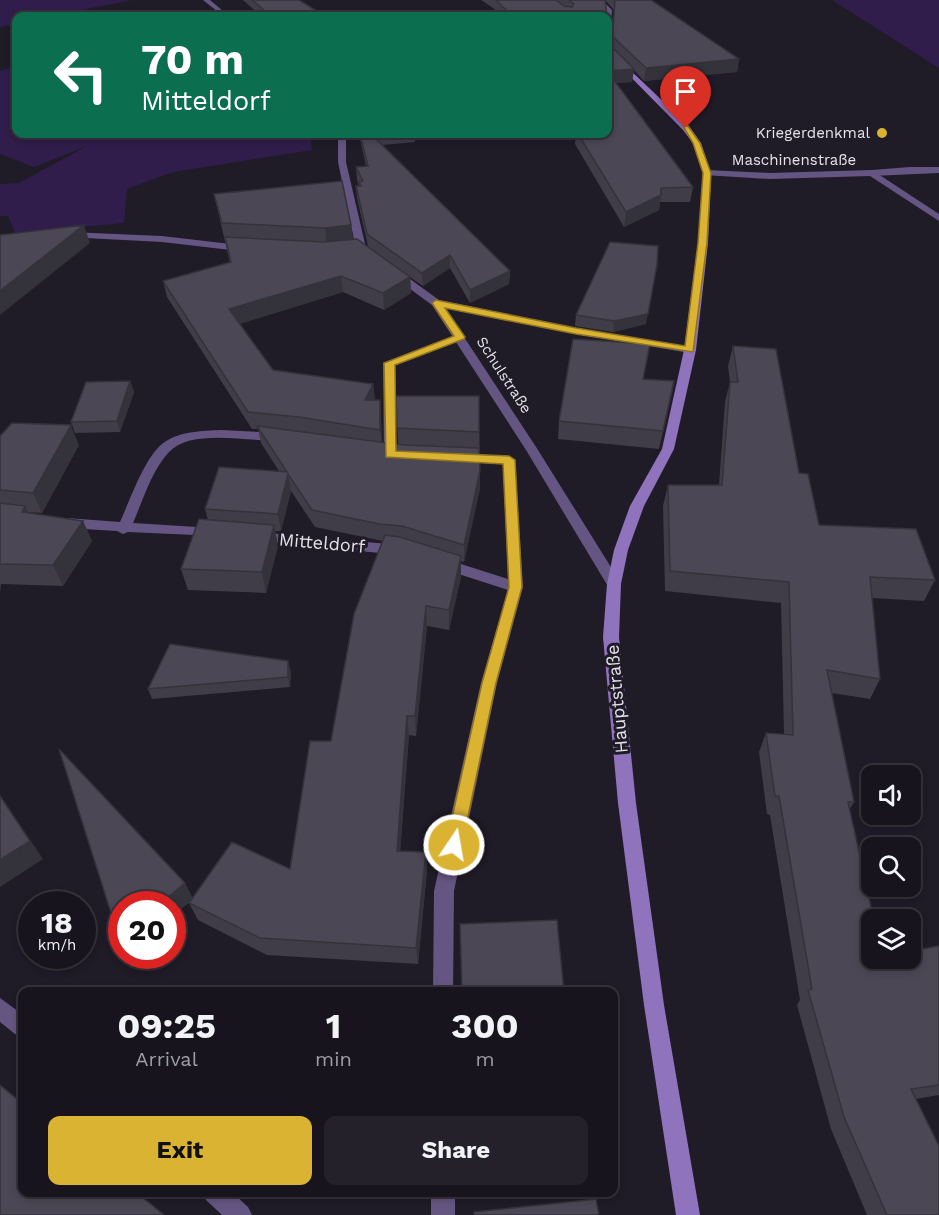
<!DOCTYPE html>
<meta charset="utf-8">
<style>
:root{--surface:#17141d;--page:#24212a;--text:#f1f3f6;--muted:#9e9ea4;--line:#36333b;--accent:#dbb333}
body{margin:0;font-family:"Work Sans",sans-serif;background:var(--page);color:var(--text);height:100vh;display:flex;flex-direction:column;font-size:22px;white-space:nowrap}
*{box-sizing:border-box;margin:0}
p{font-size:20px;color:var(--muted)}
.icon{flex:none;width:33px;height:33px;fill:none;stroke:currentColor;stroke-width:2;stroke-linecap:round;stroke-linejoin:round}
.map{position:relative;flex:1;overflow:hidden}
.panel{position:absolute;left:18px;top:987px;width:600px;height:210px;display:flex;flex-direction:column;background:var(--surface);border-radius:12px;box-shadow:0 3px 9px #0003,0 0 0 2px var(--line)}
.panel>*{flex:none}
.hud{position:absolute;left:12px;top:12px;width:600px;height:126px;border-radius:12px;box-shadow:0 3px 9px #0003,0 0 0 2px var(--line);background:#0b6e4f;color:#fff;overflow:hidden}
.fabs{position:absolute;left:861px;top:765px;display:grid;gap:12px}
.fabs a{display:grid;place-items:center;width:60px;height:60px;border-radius:12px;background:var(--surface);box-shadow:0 3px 9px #0003,0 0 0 2px var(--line);font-size:30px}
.speed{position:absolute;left:18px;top:891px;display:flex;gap:12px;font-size:30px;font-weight:700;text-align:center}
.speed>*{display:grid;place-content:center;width:78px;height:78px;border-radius:50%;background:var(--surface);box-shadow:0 3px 9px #0003,0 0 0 2px var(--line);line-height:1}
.speed small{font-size:15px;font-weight:400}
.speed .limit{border:9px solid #d22;background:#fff;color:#111}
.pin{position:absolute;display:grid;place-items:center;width:51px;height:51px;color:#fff;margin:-62px -26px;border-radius:50% 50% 50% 0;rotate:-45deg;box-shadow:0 0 6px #0007}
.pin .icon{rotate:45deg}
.me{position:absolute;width:66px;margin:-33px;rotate:12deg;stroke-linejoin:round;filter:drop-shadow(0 0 4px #0008)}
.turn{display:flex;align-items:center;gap:21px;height:126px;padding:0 30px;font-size:27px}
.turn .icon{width:78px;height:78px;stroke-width:2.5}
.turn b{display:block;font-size:42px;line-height:51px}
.eta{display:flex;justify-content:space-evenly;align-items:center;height:102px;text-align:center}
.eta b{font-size:36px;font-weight:700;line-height:42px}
.cta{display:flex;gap:12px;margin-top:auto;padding:12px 30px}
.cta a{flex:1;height:69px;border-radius:12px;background:var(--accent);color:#111;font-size:24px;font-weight:700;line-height:69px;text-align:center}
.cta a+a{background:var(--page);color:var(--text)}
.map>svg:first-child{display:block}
</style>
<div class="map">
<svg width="939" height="1215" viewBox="0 0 939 1215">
<rect width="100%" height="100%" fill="#1f1b27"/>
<!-- green -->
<path fill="#301d4b" d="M0 0H132L52 16H16V24L0 27Z
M832 0H939V68Z
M16 66V134H310L312 150 173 172 127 189 124 223 15 233 8 216H0V184L19 183 87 146 34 167 0 154V71Z"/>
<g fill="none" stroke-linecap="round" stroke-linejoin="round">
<!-- lane -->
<path fill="#655582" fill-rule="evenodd" d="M910 167H939V173L872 176 868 173 872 170Z
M460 334 466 337 464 339 395 365 396 455 390 459 385 458 384 455 383 363Z
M221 430 279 433 285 437C273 449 196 423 169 452 152 470 143 500 133 523L213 528 220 533 218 536 128 532 123 534 117 531 67 528 60 523 67 518 120 522C130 500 144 459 162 444 178 431 202 431 221 430Z
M461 454 509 456 515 460 523 587 497 683 454 891 453 992H433L434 891 481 683 508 590 437 567 435 563 442 558 508 579 503 464 456 461 455 458Z
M258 532 399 545 406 550 399 555 253 540 251 537 253 534Z
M431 1192H455V1215H431Z"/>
<!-- street -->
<path fill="#655582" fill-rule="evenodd" d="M203 0H210L229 16H223Z
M595 0H602L612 10 610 40 608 41 606 10Z
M338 134H346V162L366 248 375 254V258H367L356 249 338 162Z
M707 170 770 173 872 170 939 214V221L870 176 770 179 704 175V171Z
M69 232 162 236 248 246 253 249 248 252 162 242 66 237 64 235Z
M391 271H399L439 300 576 328 694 348 696 350 690 353 576 334 445 308 538 450 619 580 621 584 619 588H609L526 450 432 305 391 275Z
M0 998 22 1014V1037L15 1034 0 1022Z
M203 1192H232L248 1207 252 1215H222L206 1200Z"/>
<!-- secondary -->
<path fill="#8f73bd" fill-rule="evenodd" d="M608 49 689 126 701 143 711 173 708 243 696 350 674 449 644 506 628 550 621 584 619 637 636 803 664 1005 700 1215H676L644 1005 618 803 603 637 607 584 614 550 630 506 662 449 684 350 698 243 703 173 693 143 683 130 608 54Z"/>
</g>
<!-- wall -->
<path fill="#403d48" d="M243 0H299L325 16H261Z
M481 0H605L607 16H501L493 8Z
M605 0H651L739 59 737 72 644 81 634 70 632 82 616 83 693 187 690 202H660L659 210 624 227 575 144 576 134H608V21L609 31 613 28 614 10Z
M359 134H415V142L382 145 510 271 509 284 470 303 450 268 423 286 410 277 411 293 384 310 343 292 239 324 273 370 373 384 375 400H380L382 442 398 445 396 396H479L480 488 464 562 461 561V577L449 630 427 626 416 736 409 735 400 851 426 852 427 870 418 964 267 955 198 920 189 903 191 901 172 916V904H122V941L119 938 59 749 185 883 193 899 232 842 290 869 310 741H331L354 614 383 541 315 527 291 491 281 531H275L278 546 266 593 188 590 181 569 199 519 208 520 205 509 219 467 279 471 261 443 258 429H252L167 297 163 281 230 263 214 194 342 181 351 225 353 239H357L368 246 357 198 356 186H359L357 180 356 167 366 166Z
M576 315 646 324 613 332 575 326Z
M733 346 799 473 819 525 935 580 924 601 872 598 880 679 870 699 832 693 854 802 849 810 872 958 939 946V1095L916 1099 939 1215H867L831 1129 797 1005 800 1000 770 815 767 814 759 752 766 733 784 734 781 603 665 591 663 506 668 485H719L725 402 730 382 728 366Z
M643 379 674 381 659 449 558 439 559 421Z
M130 381 134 392 120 432 75 433 71 422Z
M0 436 79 445 42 513 28 512 83 521 92 541 63 586 1 584 0 593Z
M291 672 290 687 152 699 148 689Z"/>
<!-- shaded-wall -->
<path fill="#34323b" d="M739 59 737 72 644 81 646 68Z
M634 69 632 82 608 84V71Z
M661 195 659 210 624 227 626 212Z
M84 225 90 243 0 315V291Z
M351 225 353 244 327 247 325 228Z
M450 255V268L423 286 422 273Z
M657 265 646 324 613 332 614 321Z
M510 271 509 284 470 303V290Z
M341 276 343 292 233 326 229 309Z
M410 277 411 293 384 310 383 293Z
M130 381 134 392 120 432 117 421Z
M674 381 671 398 659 449 663 431Z
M373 384 375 400H365Z
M380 400 381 417 382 447 380 430Z
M71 425 79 445 42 513 33 493Z
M480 471V488L464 562V545Z
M288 474 291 491 281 531 278 514Z
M25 506 35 527 22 512Z
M83 521 92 541 63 586 53 565Z
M274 525 278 546 266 593 262 572Z
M461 556V577L449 630V610Z
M426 606 427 626 416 736 415 716Z
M288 661 291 672 290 687 288 677Z
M407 716 409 735 399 868 397 851Z
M0 795 43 859 0 887Z
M426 852 427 870 418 964 416 948Z
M185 883 193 899 172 916V904H160Z"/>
<!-- building -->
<path fill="#4b4754" stroke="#34323b" stroke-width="1.5" d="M252 0H299L325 16H271Z
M496 0H556L564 6 572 7 574 4 569 0H605L607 16H512Z
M615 0H651L739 59 646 68 611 35H608V43L634 69 608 71V21L609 31 613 28Z
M608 72 693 187 661 188V195L626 212 578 134H608Z
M360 134H372H371L510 271 470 290 450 255 422 273 367 234 356 186H361L359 182 363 181 356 167 368 166Z
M342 181 351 225 325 228 222 223 214 194Z
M84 225 0 291V235Z
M225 237 325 242 357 239 410 277 383 293 341 276 229 309 273 370 373 384 365 400H380V430L299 417 248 412 163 281 231 262Z
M610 242 658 246 657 265 648 314 614 321 576 315Z
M573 339 650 344 643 379 674 381 663 431 559 421Z
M733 346 776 349 799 473 808 474 819 525 916 529 935 580 870 577 880 679 827 670 854 802H848L874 920H872V958H910V951L939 946V1085L911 1089 939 1146V1215H887L844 1117 808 990 812 989 779 796H775L766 733 793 735 789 582 670 571 668 485H722L730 382H738Z
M130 381 117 421 71 422 86 382Z
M396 396H479V432L397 428Z
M12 423 71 425 33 493 0 490V436Z
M257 426 404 445 479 448 480 471 464 545 402 526 379 524 312 510 288 474 278 514 205 509 219 467 287 472Z
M0 503 25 506 22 512 83 521 53 565 0 564Z
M199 519 274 525 262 572 181 569Z
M385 535 400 537 461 556 449 610 426 606 415 716H407L397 851 426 852 416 948 260 938 189 903 232 842 290 869 310 741H331L354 614Z
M170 644 288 661V677L148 689Z
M59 749 185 883 160 904H122V936L119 938Z
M0 796 30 841 0 860Z
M557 920 564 992H462L460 924Z
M0 1085 22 1103V1192H136L164 1215H0Z
M596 1199 599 1215H474V1212Z"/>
<!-- route -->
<path fill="#dbb333" stroke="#8e7421" stroke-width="1.5" d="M683 126H688L700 143 711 173 707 243 693 352 576 334 445 308 465 337 464 339 395 365 396 451 509 456 515 460 522 587 496 683 462 845 460 850 454 852 448 850 446 845 482 683 509 587 503 464 386 457 384 363 454 336 432 303 436 300 576 328 685 346 698 243 703 173 693 143Z"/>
<!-- markers -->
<circle fill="#dbb333" stroke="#1f1b27" stroke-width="2" cx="882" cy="133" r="6"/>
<g text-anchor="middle" stroke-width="6" stroke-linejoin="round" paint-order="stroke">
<!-- far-poi labels -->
<g font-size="15" fill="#e5e2ea" stroke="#1f1b27" text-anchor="end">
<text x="870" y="138">Kriegerdenkmal</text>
</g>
<!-- far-street labels -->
<g font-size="15" fill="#e5e2ea" stroke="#1f1b27">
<text x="794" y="165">Maschinenstraße</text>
<text transform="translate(504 375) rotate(57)" y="5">Schulstraße</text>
</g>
<!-- street labels -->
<g font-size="18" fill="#e5e2ea" stroke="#1f1b27">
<text transform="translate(322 543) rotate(5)" y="6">Mitteldorf</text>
<text transform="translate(617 699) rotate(-95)" y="6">Hauptstraße</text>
</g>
</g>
</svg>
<div class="fabs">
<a><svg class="icon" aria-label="sound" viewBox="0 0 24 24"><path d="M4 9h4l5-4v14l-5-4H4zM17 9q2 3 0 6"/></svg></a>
<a><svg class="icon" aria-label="search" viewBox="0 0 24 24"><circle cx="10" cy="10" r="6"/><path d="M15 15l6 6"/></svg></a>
<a><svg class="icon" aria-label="layers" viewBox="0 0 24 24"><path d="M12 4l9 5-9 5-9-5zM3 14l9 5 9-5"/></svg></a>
</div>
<div class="speed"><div>18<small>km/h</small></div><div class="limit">20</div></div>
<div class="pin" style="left:686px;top:128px;background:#d93025"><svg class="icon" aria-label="arrive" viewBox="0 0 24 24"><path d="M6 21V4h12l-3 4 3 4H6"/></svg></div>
<svg class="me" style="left:454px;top:845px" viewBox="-20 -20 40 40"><circle r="17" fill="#dbb333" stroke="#fff" stroke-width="3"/><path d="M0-11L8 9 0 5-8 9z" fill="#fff"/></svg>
<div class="hud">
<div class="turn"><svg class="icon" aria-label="left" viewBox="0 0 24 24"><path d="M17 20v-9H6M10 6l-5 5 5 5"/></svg><div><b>70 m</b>Mitteldorf</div></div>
</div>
<section class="panel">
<div class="eta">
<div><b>09:25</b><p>Arrival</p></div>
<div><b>1</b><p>min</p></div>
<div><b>300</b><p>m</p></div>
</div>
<div class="cta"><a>Exit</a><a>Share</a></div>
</section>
</div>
